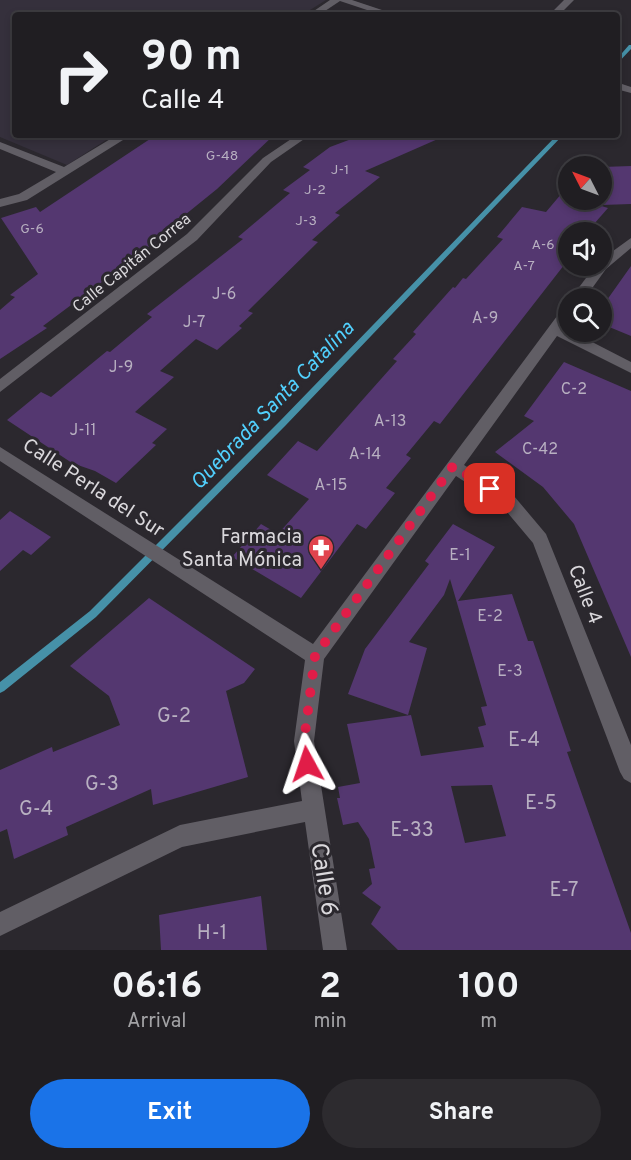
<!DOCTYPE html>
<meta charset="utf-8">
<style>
:root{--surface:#201e22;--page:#2d2b2f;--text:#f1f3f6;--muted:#a2a2a5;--line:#3d3c40;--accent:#1a73e8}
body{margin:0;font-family:Overpass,sans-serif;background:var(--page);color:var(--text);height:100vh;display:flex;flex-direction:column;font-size:22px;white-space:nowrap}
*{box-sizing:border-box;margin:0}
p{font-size:20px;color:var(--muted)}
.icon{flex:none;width:33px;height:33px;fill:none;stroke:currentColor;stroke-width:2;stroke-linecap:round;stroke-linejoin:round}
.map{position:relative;height:950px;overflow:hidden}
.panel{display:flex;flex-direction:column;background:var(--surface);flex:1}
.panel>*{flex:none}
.top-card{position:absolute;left:12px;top:12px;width:608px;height:126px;border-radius:6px;box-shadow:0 3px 9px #0003,0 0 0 2px var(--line);background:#201e22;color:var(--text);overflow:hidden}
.needle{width:39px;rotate:312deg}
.tools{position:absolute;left:558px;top:156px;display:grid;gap:12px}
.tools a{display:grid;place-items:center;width:54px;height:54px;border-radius:50%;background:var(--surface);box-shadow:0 3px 9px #0003,0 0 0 2px var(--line);font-size:30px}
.pin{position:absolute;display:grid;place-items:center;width:51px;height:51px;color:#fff;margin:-26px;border-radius:12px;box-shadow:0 3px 9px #0006}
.me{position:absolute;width:66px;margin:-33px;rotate:355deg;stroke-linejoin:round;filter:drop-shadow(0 0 4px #0008)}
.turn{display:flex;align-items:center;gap:21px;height:126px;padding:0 30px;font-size:27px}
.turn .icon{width:78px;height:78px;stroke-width:2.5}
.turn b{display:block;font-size:42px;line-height:51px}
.eta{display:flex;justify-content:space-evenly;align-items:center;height:102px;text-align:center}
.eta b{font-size:36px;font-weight:700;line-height:42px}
.primary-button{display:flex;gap:12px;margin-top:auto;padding:12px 30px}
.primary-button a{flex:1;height:69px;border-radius:36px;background:var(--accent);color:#fff;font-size:24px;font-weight:700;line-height:69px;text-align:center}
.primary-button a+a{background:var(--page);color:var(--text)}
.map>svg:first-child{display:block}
</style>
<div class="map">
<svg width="631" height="950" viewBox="0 0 631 950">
<rect width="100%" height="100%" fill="#2b282e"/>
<!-- built -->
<path fill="#35303c" d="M0 0H326L302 15H15V135H114L67 165 0 137Z"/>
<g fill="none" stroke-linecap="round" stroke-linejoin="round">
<!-- stream -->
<path fill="#4691a8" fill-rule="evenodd" d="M629 45H631V49L616 65V60Z
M557 135H563L286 425 96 617 4 691 0 693V682L90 611 280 421Z"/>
</g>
<!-- building -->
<path fill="#543770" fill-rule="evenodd" d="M156 135H274L217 189 170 227 173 229 43 326 47 328 0 359V310L15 297 10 295 38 274 1 218 36 207 40 212Z
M362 135H447L365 171 380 177 335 213 340 215 312 240 318 242 248 311 253 313 239 326 242 328 217 350 196 339 160 371 174 377 135 412 167 429 152 443 156 445 116 483 95 471 72 463 7 420 41 392 51 397 107 351 110 352 152 317 147 314 243 239 238 237 290 193 283 190 310 170 303 167 330 147Z
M631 166V204L602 205V167Z
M562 193 568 195V200H582L608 208 587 232H568V260L440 424 434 421 406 455 411 458 386 488 395 493 366 529 357 524 301 598 232 557 261 524 278 534 309 499 267 475 298 441 317 451 397 361 393 359 416 334 413 332 453 287 455 288 463 278 466 279 503 239 497 237 522 207 546 212Z
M631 266V336L602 324V307Z
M564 362 631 391V657L574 524 543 487 495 452 534 421 524 416Z
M10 511 51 537 31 555 23 550 0 571V520Z
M453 524 495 547 458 601 512 594 528 641H533L571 751 567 752 631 933V950H398L371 924 381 907 362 893 372 884 369 869 375 868 369 839 358 822 343 825 337 798H340L338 787 360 783 347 724 411 715 421 756 484 747 478 727 486 725 481 707 487 706 450 579 444 595 409 642 427 648 408 715 348 694 365 649 429 564 425 561ZM492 785 506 836 465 843 451 786Z
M149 598 255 669 244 683 226 691 248 777 153 805 151 789 66 827 68 835 14 859 7 829 0 832V770L52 747 53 752 120 725 109 696 70 666Z
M261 896 267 950H161L159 915Z"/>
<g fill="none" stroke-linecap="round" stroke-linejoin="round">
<!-- minor -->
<path fill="#615e65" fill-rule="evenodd" d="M330 0H352L397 15H382L340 1 319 15H308Z
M564 0H574L559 15H549Z
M616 82 631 87V93L616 89Z
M117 135H131L27 200 0 207V199L19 194 56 172 0 149V142L64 167Z
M297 135H310L271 162 197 240 0 392V379L187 234 263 158Z
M631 238V248L606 269 585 298H571L595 266H602V259Z
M568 306V320L563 327 631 362V373L557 336 464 465 514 496 546 534 631 745V783L624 779 620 772 533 543 502 506 456 476 324 659 314 741 347 950H323L305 822 182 847 0 936V912L180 825 302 801 294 741 305 660 0 461V447L313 644 563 308Z"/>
</g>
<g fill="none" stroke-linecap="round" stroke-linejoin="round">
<!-- route -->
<path stroke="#e11d48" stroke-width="10" stroke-dasharray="0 18" d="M307 764 304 741 315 656 453 466 490 489"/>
</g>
<!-- icons -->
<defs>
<symbol id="pharmacy-pin" viewBox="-11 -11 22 30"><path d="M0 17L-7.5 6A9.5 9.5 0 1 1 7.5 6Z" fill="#e0444e" stroke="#2b282e"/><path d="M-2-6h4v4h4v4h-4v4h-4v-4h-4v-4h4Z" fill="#fff"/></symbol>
</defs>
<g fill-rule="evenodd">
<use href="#pharmacy-pin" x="306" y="533" width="30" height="40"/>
</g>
<g text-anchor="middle" stroke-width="6" stroke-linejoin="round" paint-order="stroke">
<!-- far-number labels -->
<g font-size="14" fill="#b8b0c1">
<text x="222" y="160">G-48</text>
<text x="340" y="174">J-1</text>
<text x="315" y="194">J-2</text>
<text x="306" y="225">J-3</text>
<text x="32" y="233">G-6</text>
<text x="543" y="249">A-6</text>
<text x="524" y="270">A-7</text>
</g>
<!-- far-street labels -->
<g font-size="16" fill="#dad8dc" stroke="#2b282e">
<text transform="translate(131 262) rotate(-39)" y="6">Calle Capitán Correa</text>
</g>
<!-- number labels -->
<g font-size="16" fill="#b8b0c1">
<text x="224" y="299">J-6</text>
<text x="485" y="323">A-9</text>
<text x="194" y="327">J-7</text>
<text x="121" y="372">J-9</text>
<text x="574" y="394">C-2</text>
<text x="390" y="426">A-13</text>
<text x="83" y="435">J-11</text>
<text x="540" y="454">C-42</text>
<text x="365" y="459">A-14</text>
<text x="331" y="490">A-15</text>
<text x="460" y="560">E-1</text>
<text x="490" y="621">E-2</text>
<text x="510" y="676">E-3</text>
</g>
<!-- street labels -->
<g font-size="20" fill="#dad8dc" stroke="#2b282e">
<text transform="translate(94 487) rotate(33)" y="7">Calle Perla del Sur</text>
<text transform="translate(586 594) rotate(69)" y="7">Calle 4</text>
</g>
<!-- poi labels -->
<g font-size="20" fill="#dad8dc" stroke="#2b282e" text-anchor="end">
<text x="302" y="543">Farmacia<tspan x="302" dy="23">Santa Mónica</tspan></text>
</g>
<!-- near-number labels -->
<g font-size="20" fill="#b8b0c1">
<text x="174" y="722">G-2</text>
<text x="524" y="746">E-4</text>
<text x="102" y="790">G-3</text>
<text x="541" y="809">E-5</text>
<text x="36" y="815">G-4</text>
<text x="412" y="836">E-33</text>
<text x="564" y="896">E-7</text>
<text x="212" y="939">H-1</text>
</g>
<!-- water labels -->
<g font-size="21" font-style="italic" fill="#51d0fd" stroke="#2b282e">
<text transform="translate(272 405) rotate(-46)" y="7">Quebrada Santa Catalina</text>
</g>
<!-- near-street labels -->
<g font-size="24" fill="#dad8dc" stroke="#2b282e">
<text transform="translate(325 879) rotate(81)" y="8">Calle 6</text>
</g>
</g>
</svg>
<div class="tools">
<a><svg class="needle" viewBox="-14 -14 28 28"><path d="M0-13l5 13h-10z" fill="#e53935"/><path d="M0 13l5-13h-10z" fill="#a2a2a5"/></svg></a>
<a><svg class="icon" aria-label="sound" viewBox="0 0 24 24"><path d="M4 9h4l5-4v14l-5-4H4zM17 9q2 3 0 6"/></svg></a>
<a><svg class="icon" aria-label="search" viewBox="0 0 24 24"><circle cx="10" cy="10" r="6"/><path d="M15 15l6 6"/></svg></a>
</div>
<div class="pin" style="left:490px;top:489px;background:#d93025"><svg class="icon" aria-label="arrive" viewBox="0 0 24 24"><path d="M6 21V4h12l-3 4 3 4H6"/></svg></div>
<svg class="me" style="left:307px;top:764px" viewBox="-20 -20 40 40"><path d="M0-17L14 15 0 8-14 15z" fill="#e11d48" stroke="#fff" stroke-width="4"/></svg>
<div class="top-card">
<div class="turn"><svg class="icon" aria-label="right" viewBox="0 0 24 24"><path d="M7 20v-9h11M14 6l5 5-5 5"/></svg><div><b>90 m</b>Calle 4</div></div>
</div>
</div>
<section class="panel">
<div class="eta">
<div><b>06:16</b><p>Arrival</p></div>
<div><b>2</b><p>min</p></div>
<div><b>100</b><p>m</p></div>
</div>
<div class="primary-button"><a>Exit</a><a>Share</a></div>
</section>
